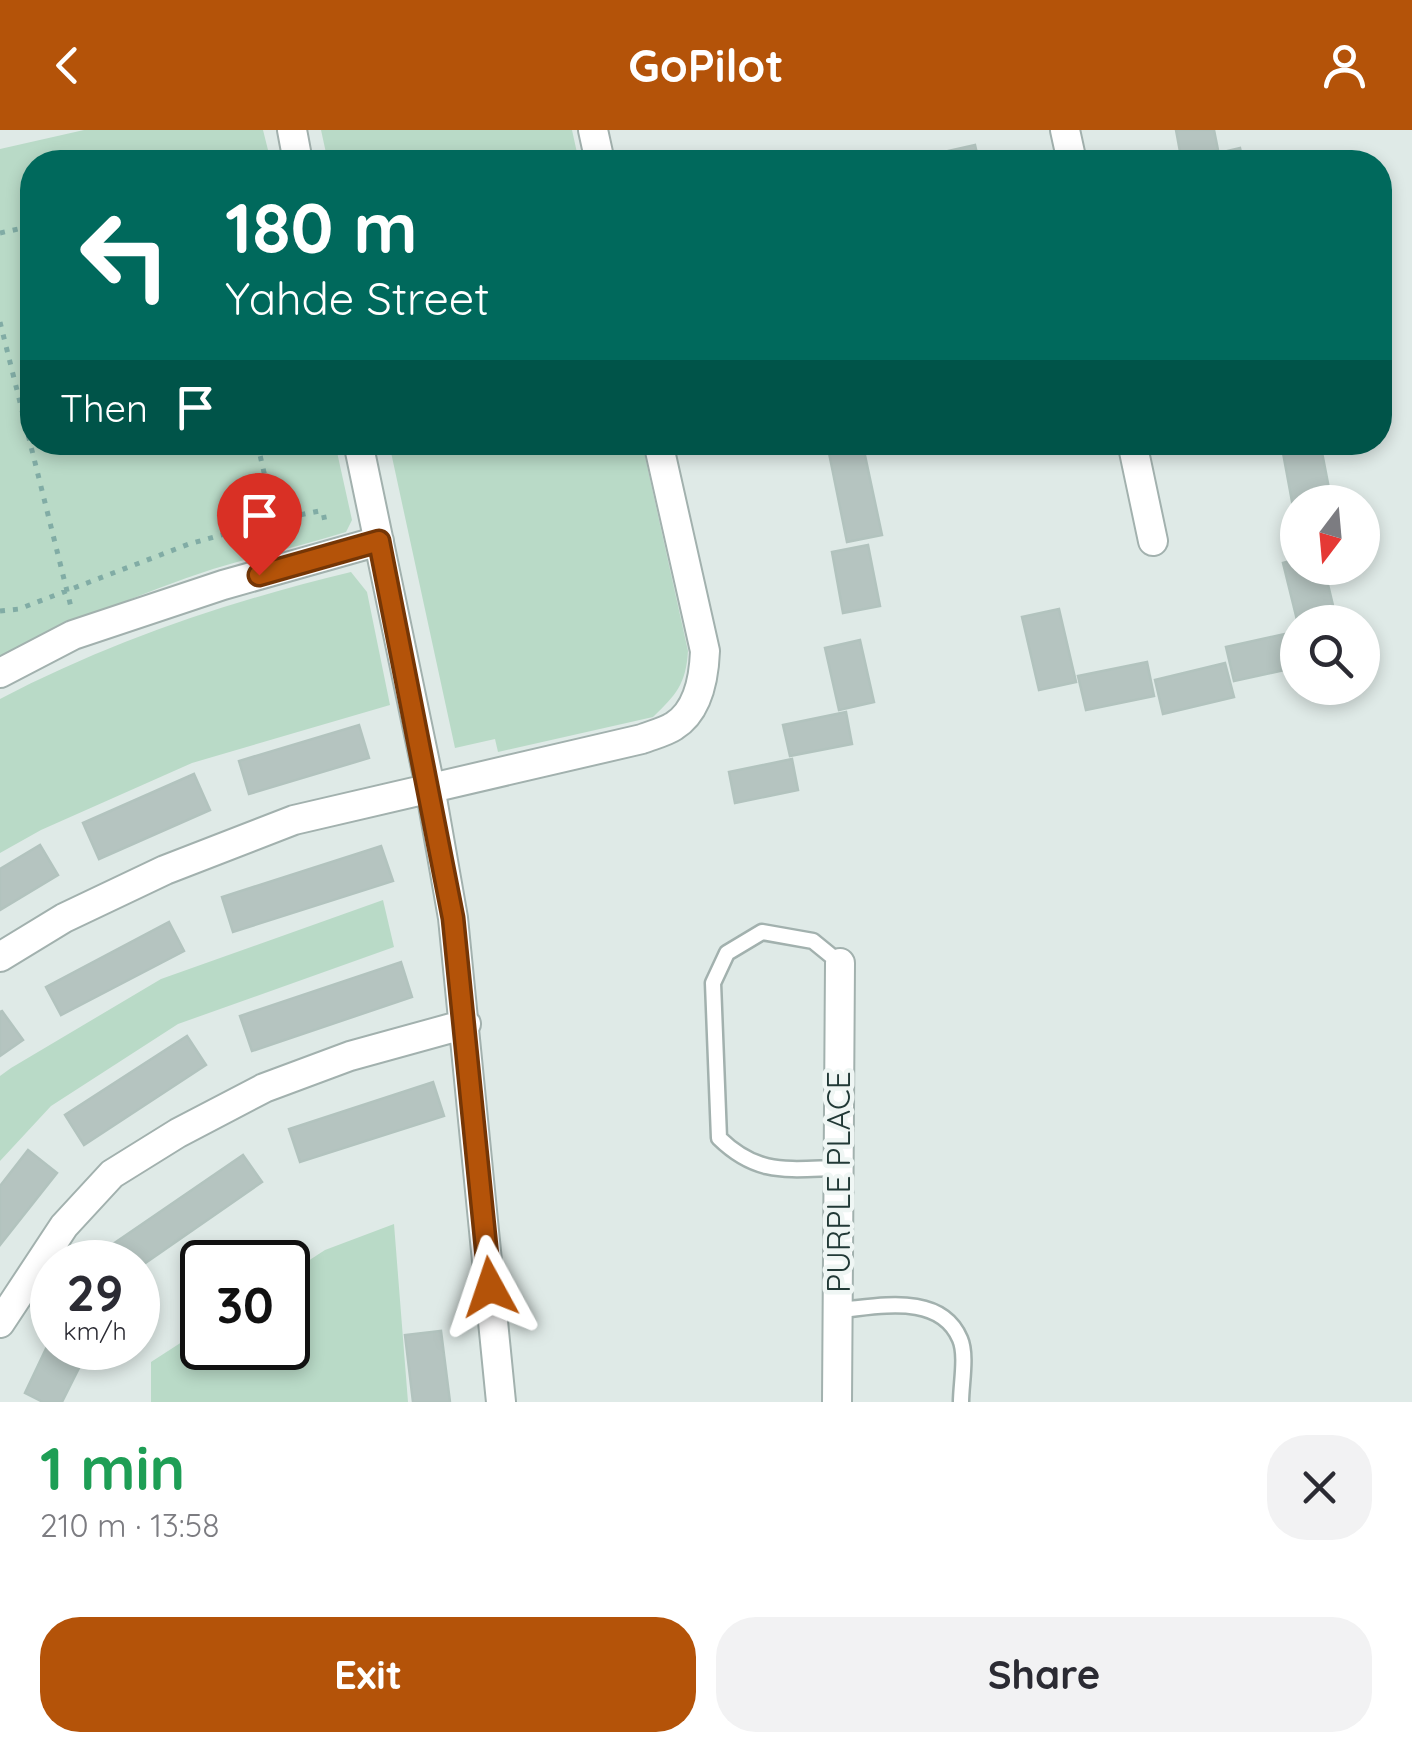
<!DOCTYPE html>
<meta charset="utf-8">
<style>
:root{--surface:#fff;--page:#f2f2f3;--text:#2b2b33;--muted:#7c7c81;--accent:#b45309}
body{margin:0;font-family:Quicksand,sans-serif;background:var(--page);color:var(--text);height:100vh;display:flex;flex-direction:column;font-size:38px;white-space:nowrap}
*{box-sizing:border-box;margin:0}
p{font-size:32px;color:var(--muted)}
.icon{flex:none;width:55px;height:55px;fill:none;stroke:currentColor;stroke-width:2;stroke-linecap:round;stroke-linejoin:round}
.map{position:relative;height:1272px;overflow:hidden}
.details{display:flex;flex-direction:column;background:var(--surface);flex:1}
.details>*{flex:none}
.guide{position:absolute;left:20px;top:20px;width:1372px;height:305px;border-radius:40px;box-shadow:0 5px 15px #0003;background:#00695c;color:#fff;overflow:hidden}
.needle{width:65px;rotate:196deg}
.fabs{position:absolute;left:1280px;top:355px;display:grid;gap:20px}
.fabs a{display:grid;place-items:center;width:100px;height:100px;border-radius:50%;background:var(--surface);box-shadow:0 5px 15px #0003;font-size:50px}
.speed{position:absolute;left:30px;top:1110px;display:flex;gap:20px;font-size:50px;font-weight:700;text-align:center}
.speed>*{display:grid;place-content:center;width:130px;height:130px;border-radius:50%;background:var(--surface);box-shadow:0 5px 15px #0003;line-height:1}
.speed small{font-size:25px;font-weight:400}
.speed .limit{border:5px solid #111;border-radius:15px;background:#fff;color:#111}
.pin{position:absolute;display:grid;place-items:center;width:85px;height:85px;color:#fff;margin:-102px -42px;border-radius:50% 50% 50% 0;rotate:-45deg;box-shadow:0 0 10px #0007}
.pin .icon{rotate:45deg}
.me{position:absolute;width:110px;margin:-55px;rotate:355deg;stroke-linejoin:round;filter:drop-shadow(0 0 8px #0008)}
.turn{display:flex;align-items:center;gap:35px;height:210px;padding:0 40px;font-size:45px}
.turn .icon{width:130px;height:130px;stroke-width:2.5}
.turn b{display:block;font-size:70px;line-height:85px}
.then{display:flex;align-items:center;height:95px;padding:0 40px;background:#0003;gap:20px;font-size:38px}
.round{display:grid;place-items:center;flex:none;width:105px;height:105px;border-radius:40px;background:var(--page)}
.headline{display:flex;align-items:center;justify-content:space-between;height:170px;padding:0 40px}
h1{font-size:60px;font-weight:700;line-height:75px;color:#1e9e55}
.cta{display:flex;gap:20px;margin-top:auto;padding:20px 40px}
.cta a{flex:1;height:115px;border-radius:40px;background:var(--accent);color:#fff;font-size:40px;font-weight:700;line-height:115px;text-align:center}
.cta a+a{background:var(--page);color:var(--text)}
header{display:flex;justify-content:space-between;align-items:center;height:130px;padding:0 40px;background:var(--accent);color:#fff;font-size:45px;font-weight:700}
.map>svg:first-child{display:block}
</style>
<header><svg class="icon" aria-label="back" viewBox="0 0 24 24"><path d="M15 5l-7 7 7 7"/></svg>GoPilot<svg class="icon" aria-label="person" viewBox="0 0 24 24"><circle cx="12" cy="8" r="4"/><path d="M4 21q1-7 8-7t8 7"/></svg></header>
<div class="map">
<svg width="1412" height="1272" viewBox="0 0 1412 1272">
<rect width="100%" height="100%" fill="#dfeae7"/>
<!-- green -->
<path fill="#b9dac7" d="M84 0H263L271 32H32V312L335 313 352 390 346 402C302 416 257 425 213 439 140 463 69 494 0 528V19Z
M321 0H572L579 32H328Z
M389 313H642L688 521C686 554 676 565 653 587L498 622 495 609 455 618Z
M351 442 367 462 390 575 192 633 41 700 0 723V569C111 511 230 471 351 442Z
M383 770 394 817 178 894 51 976 0 1031V946L11 938 161 849Z
M394 1094 408 1272H151V1232L202 1199V1218H288V1144L325 1120Z"/>
<!-- building -->
<path fill="#b5c4c0" stroke="#b2c3be" stroke-width="2.5" d="M1176 0H1214L1218 20 1181 27Z
M975 15 979 32H937L935 24Z
M1240 18 1243 32H1199L1198 28Z
M1281 312H1320L1331 369 1298 372 1293 377Z
M863 316 882 405 847 412 829 323Z
M868 415 880 476 843 483 832 422Z
M1298 429V438H1324L1337 492 1298 494 1283 433Z
M1059 479 1076 552 1039 560 1022 487Z
M1298 501V537L1234 551 1226 517Z
M860 510 874 572 839 580 825 518Z
M1147 532 1154 566 1086 580 1078 546Z
M1225 533 1234 567 1163 584 1155 550Z
M846 582 852 614 790 626 783 595Z
M359 595 369 628 249 664 239 631Z
M792 629 798 660 735 673 729 642Z
M194 644 210 680 99 729 83 693Z
M40 715 58 745 0 780V739Z
M381 716 393 751 233 802 222 767Z
M169 792 184 821 61 885 46 857Z
M401 832 412 867 252 921 240 886Z
M2 881 23 910 0 926V882Z
M187 906 206 935 84 1015 65 985Z
M433 952 444 986 300 1032 289 999Z
M28 1020 57 1043 0 1115V1056Z
M243 1025 262 1052 138 1138V1132H127L113 1114Z
M441 1201 450 1272H413L405 1205Z
M52 1206V1218H89L62 1272H43L25 1263Z"/>
<g fill="none" stroke-linecap="round" stroke-linejoin="round">
<defs>
<path id="service" d="M839 1038C788 1039 758 1046 719 1008L713 853 727 823 762 802 813 811 840 833
M838 1180C878 1177 940 1162 960 1209 967 1225 961 1254 961 1272"/>
<path id="minor" d="M292 0 298 32
M593 0 600 32
M1065 0 1072 32
M358 312 430 657 453 788 501 1272
M1132 312 1153 411
M0 543 73 505 223 455 379 411
M0 827 64 788 165 740 294 690 642 609C652 605 665 602 674 596 698 581 704 547 705 521L658 312
M0 1193 64 1096 112 1044 178 1003 264 958 350 926 466 894
M837 1272 840 833"/>
</defs>
<!-- service casing -->
<use href="#service" stroke="#a2b1ae" stroke-width="19"/>
<!-- minor casing -->
<use href="#minor" stroke="#a2b1ae" stroke-width="32"/>
<!-- path -->
<path stroke="#81aca5" stroke-width="5" stroke-dasharray="5 8" stroke-linecap="butt" d="M0 103 32 96
M0 192 71 477
M275 390 319 381 323 382 326 397
M0 481 19 479 189 414 275 390 257 312"/>
<!-- service -->
<use href="#service" stroke="#fff" stroke-width="14"/>
<!-- minor -->
<use href="#minor" stroke="#fff" stroke-width="28"/>
</g>
<g fill="none" stroke-linecap="round" stroke-linejoin="round">
<defs>
<path id="route" d="M259 445 379 411 453 788 490 1157"/>
</defs>
<!-- route casing -->
<use href="#route" stroke="#753606" stroke-width="25"/>
<!-- route -->
<use href="#route" stroke="#b45309" stroke-width="18"/>
</g>
<g text-anchor="middle" stroke-width="9" stroke-linejoin="round" paint-order="stroke">
<!-- street labels -->
<g font-size="32" fill="#213936" stroke="#eff6f4">
<text transform="translate(839 1052) rotate(-90)" y="11">PURPLE PLACE</text>
</g>
</g>
</svg>
<div class="fabs">
<a><svg class="needle" viewBox="-14 -14 28 28"><path d="M0-13l5 13h-10z" fill="#e53935"/><path d="M0 13l5-13h-10z" fill="#7c7c81"/></svg></a>
<a><svg class="icon" aria-label="search" viewBox="0 0 24 24"><circle cx="10" cy="10" r="6"/><path d="M15 15l6 6"/></svg></a>
</div>
<div class="speed"><div>29<small>km/h</small></div><div class="limit">30</div></div>
<div class="pin" style="left:259px;top:445px;background:#d93025"><svg class="icon" aria-label="arrive" viewBox="0 0 24 24"><path d="M6 21V4h12l-3 4 3 4H6"/></svg></div>
<svg class="me" style="left:490px;top:1157px" viewBox="-20 -20 40 40"><path d="M0-17L14 15 0 8-14 15z" fill="#b45309" stroke="#fff" stroke-width="4"/></svg>
<div class="guide">
<div class="turn"><svg class="icon" aria-label="left" viewBox="0 0 24 24"><path d="M17 20v-9H6M10 6l-5 5 5 5"/></svg><div><b>180 m</b>Yahde Street</div></div>
<div class="then">Then<svg class="icon" aria-label="arrive" viewBox="0 0 24 24"><path d="M6 21V4h12l-3 4 3 4H6"/></svg></div>
</div>
</div>
<section class="details">
<div class="headline"><div><h1>1 min</h1><p>210 m · 13:58</p></div><a class="round"><svg class="icon" aria-label="close" viewBox="0 0 24 24"><path d="M6 6l12 12M18 6L6 18"/></svg></a></div>
<div class="cta"><a>Exit</a><a>Share</a></div>
</section>
